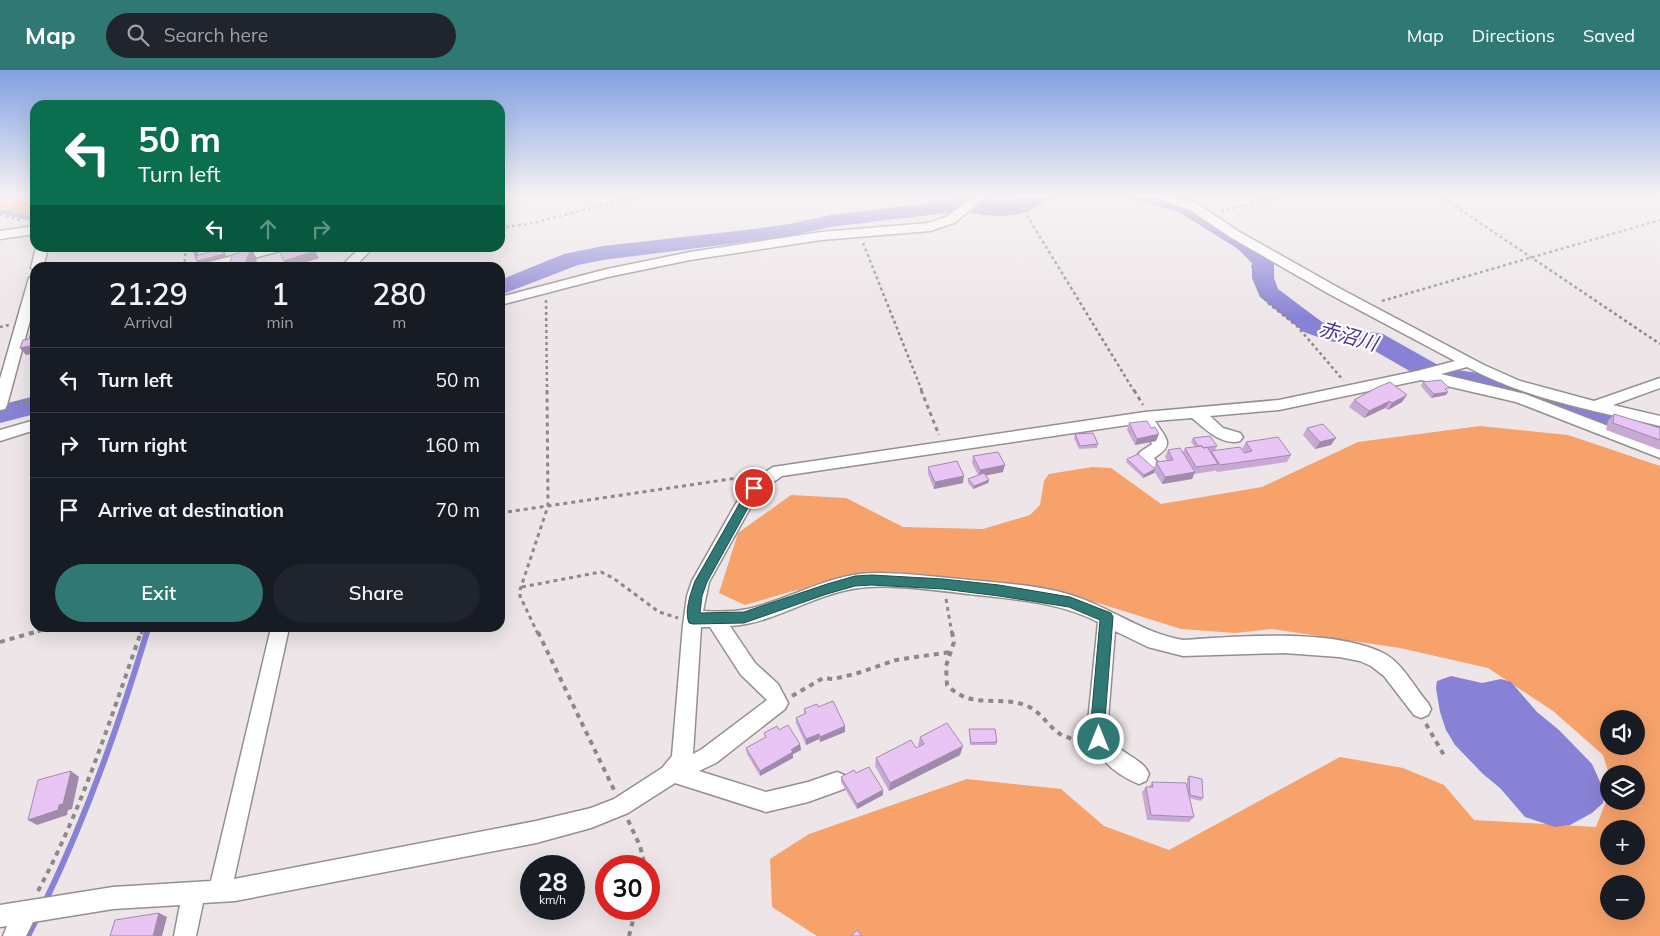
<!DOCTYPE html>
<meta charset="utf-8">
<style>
:root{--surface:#171b24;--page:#20242c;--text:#f1f3f6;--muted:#9ea1a6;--line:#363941;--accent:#307874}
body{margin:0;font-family:Mulish,"Noto Sans JP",sans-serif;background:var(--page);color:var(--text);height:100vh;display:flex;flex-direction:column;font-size:19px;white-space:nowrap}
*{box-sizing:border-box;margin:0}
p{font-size:16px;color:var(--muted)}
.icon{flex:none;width:28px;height:28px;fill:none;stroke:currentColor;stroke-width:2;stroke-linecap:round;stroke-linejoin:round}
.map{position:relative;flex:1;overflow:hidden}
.side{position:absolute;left:30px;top:192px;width:475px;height:370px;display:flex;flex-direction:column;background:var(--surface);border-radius:15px;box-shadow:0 5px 20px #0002}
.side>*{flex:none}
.guide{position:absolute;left:30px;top:30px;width:475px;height:152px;border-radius:15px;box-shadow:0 5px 20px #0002;background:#0b6e4f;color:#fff;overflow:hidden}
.tools{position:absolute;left:1600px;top:640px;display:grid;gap:10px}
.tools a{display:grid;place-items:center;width:45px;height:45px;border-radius:50%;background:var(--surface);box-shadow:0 5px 20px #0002;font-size:25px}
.speed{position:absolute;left:520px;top:785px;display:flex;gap:10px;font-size:25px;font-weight:700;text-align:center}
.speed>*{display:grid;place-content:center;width:65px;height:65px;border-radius:50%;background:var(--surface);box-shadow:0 5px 20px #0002;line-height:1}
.speed small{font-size:12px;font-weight:400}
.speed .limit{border:8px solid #d22;background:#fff;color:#111}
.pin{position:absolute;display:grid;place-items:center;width:42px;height:42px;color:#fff;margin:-21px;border:2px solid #fff;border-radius:50%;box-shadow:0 1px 5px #0007}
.me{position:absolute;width:55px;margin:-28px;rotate:0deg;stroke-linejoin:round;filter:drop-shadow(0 0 4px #0008)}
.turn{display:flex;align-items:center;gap:18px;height:105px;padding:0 25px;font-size:22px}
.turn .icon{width:65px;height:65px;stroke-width:2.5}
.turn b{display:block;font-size:35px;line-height:42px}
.lanes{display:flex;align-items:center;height:48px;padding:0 25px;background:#0003;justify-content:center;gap:25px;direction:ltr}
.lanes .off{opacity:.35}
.eta{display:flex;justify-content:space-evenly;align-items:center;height:85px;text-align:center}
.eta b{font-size:30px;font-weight:600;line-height:35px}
.cta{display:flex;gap:10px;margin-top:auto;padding:10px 25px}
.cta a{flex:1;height:58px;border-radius:30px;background:var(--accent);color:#fff;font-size:20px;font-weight:600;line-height:58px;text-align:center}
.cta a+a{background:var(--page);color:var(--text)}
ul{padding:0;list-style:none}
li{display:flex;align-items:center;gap:15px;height:65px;padding:0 25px;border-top:1px solid var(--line)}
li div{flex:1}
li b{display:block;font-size:19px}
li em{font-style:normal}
header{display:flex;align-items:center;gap:30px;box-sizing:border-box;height:70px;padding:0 25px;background:var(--accent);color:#fff}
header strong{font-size:24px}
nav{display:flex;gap:28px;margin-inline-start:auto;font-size:18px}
.search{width:350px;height:45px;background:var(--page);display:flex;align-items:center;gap:12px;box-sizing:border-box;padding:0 18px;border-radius:28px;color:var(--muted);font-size:19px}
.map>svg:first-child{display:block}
</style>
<header>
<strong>Map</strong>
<div class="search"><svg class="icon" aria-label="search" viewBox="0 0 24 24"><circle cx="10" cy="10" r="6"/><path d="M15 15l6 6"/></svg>Search here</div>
<nav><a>Map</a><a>Directions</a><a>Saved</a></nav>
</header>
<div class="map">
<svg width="1660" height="866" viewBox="0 0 1660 866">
<rect width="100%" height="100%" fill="#ede5e8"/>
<!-- forest -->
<path fill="#f7a26b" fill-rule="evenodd" d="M0 126H35V152L0 137Z
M1480 356 1568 365 1660 396V866H817L772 837 770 789 809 764 967 709 1061 719 1104 756 1169 780 1340 687 1403 698 1444 715 1474 750 1596 757 1609 724V731H1636V704H1609L1603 685 1553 641 1488 598 1400 578 1272 559 1235 563 1181 559 1098 533 951 507 884 504 793 521 745 535 719 523 738 463 791 425 846 428 903 457 983 459 1030 445 1040 435 1044 411 1049 404 1092 397 1111 398 1161 434 1262 417 1358 372ZM1609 649H1636V676H1609ZM1609 759H1636V786H1609ZM1609 814H1636V841H1609Z"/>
<!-- water -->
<path fill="#8882d6" d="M1451 606 1482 613 1501 609 1511 612 1537 642 1559 660 1592 694 1605 723 1603 733 1592 743 1570 755 1555 757 1525 747 1500 718 1483 704 1455 675 1446 660 1440 642 1436 618 1437 611Z"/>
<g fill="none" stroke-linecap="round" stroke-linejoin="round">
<!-- stream-far2 -->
<path stroke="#8882d6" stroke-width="4" d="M0 141 35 150
M194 178 198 190"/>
<!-- stream-far1 -->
<path stroke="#8882d6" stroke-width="5" d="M146 564 148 558"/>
<!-- stream -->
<path stroke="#8882d6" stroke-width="6" d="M45 832C87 745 119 655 147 562
M28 866 38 846"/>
<!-- river -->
<path fill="#8882d6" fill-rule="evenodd" d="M1022 126H1047C1030 152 987 147 962 141L830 157 789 166 745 172 603 190 578 195 500 225V210L564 184 603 176 745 160 789 154 830 145 962 129C981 133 1004 137 1022 126Z
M1129 126H1165L1193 134 1254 169 1262 176 1274 193V208L1278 219 1322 252 1333 256 1383 264 1438 295 1450 299 1485 304 1584 332 1660 348V368L1584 350 1485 322 1439 313 1420 307 1368 277 1329 271 1304 262 1260 227 1252 208V193L1238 179 1179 142 1132 130Z
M35 326V344L0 353V335Z"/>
<defs>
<path id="minor" d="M974 126H988L954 153 930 161 821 170 690 190 608 207 500 235V227L607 199 690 182 821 162 928 153 946 147Z
M1150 126H1170L1198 134 1238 161 1339 218 1484 295 1520 311 1594 331 1660 308V318L1613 335 1660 346V356C1595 341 1526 329 1467 297L1441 304 1525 324 1660 376V388L1516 332 1421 310 1279 340 1210 346 1223 358 1240 363 1243 367 1240 371C1222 376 1205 359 1192 348L1155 351C1166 369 1176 374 1154 388L1160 396 1158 400C1146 404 1142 395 1137 386L1140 382 1152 374 1141 353 782 406 759 422 709 512 703 541C718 542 733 542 748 539 792 529 830 503 875 503 911 503 946 508 981 511 1011 514 1042 516 1071 525 1110 537 1142 563 1183 570 1238 566 1336 558 1385 584 1403 594 1414 617 1428 633L1431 639 1428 645 1421 648 1414 645 1384 606 1371 596 1360 591 1339 587 1284 583 1183 586 1148 577 1115 561 1107 662C1115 684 1142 686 1149 704L1146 711 1139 714C1114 704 1096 687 1087 662L1098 552C1055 530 1007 529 960 523 922 519 880 512 843 521 804 530 770 554 730 556L755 593 778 614 788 633 785 639 716 693 699 701 766 722 808 712 837 702 844 705 847 712 844 719 808 732 766 742 675 713 628 743 591 758 536 773 235 831 203 833 196 866H174L180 835 113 839 33 852 26 866H3L7 856 0 857V835L113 817 211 811 271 558H289L234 809 536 751 591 738 614 729 662 698 672 686 683 555 687 526 692 511 747 414 773 397 1145 342 1279 330 1417 301 1455 291 1329 224 1230 167 1190 140ZM701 557H710L741 605 767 630 702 679 693 684Z
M35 156V164L0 169V161Z
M36 178H48L43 198H35V201L31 198Z
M264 178H282L280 181 217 198H195L197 195Z
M360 178H370L371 180 353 198H339Z
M35 204V232L7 335 5 339 0 340V309L29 208Z
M35 350V360L0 371V360Z"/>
</defs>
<!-- minor casing -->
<use href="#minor" stroke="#958f92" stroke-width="3"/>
<!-- path-far2 -->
<path stroke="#8d888a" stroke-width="2.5" stroke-dasharray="3 3" stroke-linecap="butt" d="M1054 126 1028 139 1026 144 1134 321
M1440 126 1660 274
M1221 141 1284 126
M0 144 20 150
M500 158 533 153 638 126
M863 173 922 321
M1251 189 1255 211 1260 223 1268 233 1297 256 1343 310
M184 198 186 178
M546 230 547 321
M1382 231 1660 150
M0 257 9 255"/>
<!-- path-far1 -->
<path stroke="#8d888a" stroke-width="3" stroke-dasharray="4 4" stroke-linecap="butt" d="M921 320 939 365
M1134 320 1143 335
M15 333 35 330
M500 443 744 407
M522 517 601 502 613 508 659 542 678 548
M946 529 952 564
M30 564 50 558
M141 564 143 558
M538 564 520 526V520L548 436 547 320"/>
<!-- path -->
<path stroke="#8d888a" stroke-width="4" stroke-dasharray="5 5" stroke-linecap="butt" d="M538 562 615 722
M952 562 954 572 946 596 947 615C973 641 999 624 1027 636 1040 641 1048 656 1060 664 1067 668 1077 670 1085 673
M0 572 35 562
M792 626 823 608 833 609 855 604 896 590 950 582
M1426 654 1445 687
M628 750 640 776 645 796
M38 821C82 739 110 650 141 562
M629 866 636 839"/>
<!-- minor -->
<use href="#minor" fill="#fff" fill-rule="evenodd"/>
</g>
<!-- wall -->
<path fill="#c8a9d3" d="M257 189 254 198H224Z
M1423 312 1447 321 1446 325 1431 328 1421 316Z
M1378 317 1402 332 1388 340 1385 338 1364 348 1349 337 1354 330Z
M1614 344 1660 358V380L1606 360 1608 351Z
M1129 353 1151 358 1156 371 1135 375 1127 360Z
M1307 358 1331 375 1315 379 1303 365Z
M1075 364 1098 374 1097 378 1079 379 1074 368Z
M1193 368 1217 376 1215 380 1209 381 1211 383V381L1245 382 1242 379 1246 372 1291 385 1287 392 1217 402 1215 400 1214 401 1194 404 1192 409 1162 414 1154 401V403L1143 408 1126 392 1127 389 1154 398 1156 392 1167 391 1165 387 1168 380 1183 382 1185 378 1195 377 1191 372Z
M973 386 1003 402 985 405 989 410 988 413 973 419 968 413V409L978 405 972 393Z
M928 397 963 413 934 419 928 404Z
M818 637 845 656V662L820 672 819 669 806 675 796 653V648L804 644V639Z
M969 659 997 672 996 675H970L969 662Z
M779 660 800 674 801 680 793 684V688L760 706 747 684 746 678 765 668 764 663Z
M920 667 960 685 889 721 875 696 876 688 916 678 919 677 918 675Z
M856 703 883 720V725L857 739 841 712V707Z
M1189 706 1203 728 1201 731 1189 728 1194 747 1189 752 1147 750 1142 722 1146 717H1149L1152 712 1187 719V709Z"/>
<!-- shaded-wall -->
<path fill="#a28aac" d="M222 178 225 182 226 187 199 195 197 191Z
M251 178 257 189 254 198H247L245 194Z
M315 181 319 188 289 198H288L284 191Z
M35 275V283L26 285 20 278Z
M1448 322 1446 325 1431 328 1434 324Z
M1407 325 1402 332 1388 340 1392 333Z
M1390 331 1385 338 1364 348 1369 341Z
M1159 364 1156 371 1135 375 1137 369Z
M1336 368 1331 375 1315 379 1320 372Z
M1005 395 1003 402 979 407 980 400Z
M1155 399 1154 403 1143 408 1144 405Z
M1195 402 1192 409 1162 414 1165 407Z
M964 406 963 413 934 419 935 412Z
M989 410 988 413 973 419 974 416Z
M845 656V662L820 672V667Z
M819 664V669L806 675V669Z
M800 674 801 680 793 684V688L760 706V701Z
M963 676 960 685 889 721 890 713Z
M71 701 79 707 72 739 68 740 67 745 37 755 28 750 59 735Z
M883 720V725L857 739V734Z
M159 843 167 847 162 866H153Z"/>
<!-- building -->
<path fill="#e8c5f5" stroke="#a28aac" d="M222 178 224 184 197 191 196 186Z
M251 178 245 194 240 195 239 198H224L225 195 229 194 233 184 239 183 241 179Z
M292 178H313L315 181 284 191 280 182Z
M35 264V275L20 278 23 270 29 269 30 265Z
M1441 310 1449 318 1445 319 1448 322 1434 324 1423 312Z
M1390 312 1407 325 1392 333 1390 331 1369 341 1354 330 1378 317Z
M1614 344 1660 358V370L1613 353Z
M1147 351 1151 358 1155 357 1159 364 1137 369 1129 353Z
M1323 354 1336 368 1320 372 1307 358Z
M1093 363 1098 374 1080 376 1075 364Z
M1210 366 1217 376 1203 378 1202 376H1198L1193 368Z
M1278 367 1291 385 1220 395 1211 381 1240 377 1244 383 1252 381 1246 372Z
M1202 376 1203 378 1207 377 1218 394 1196 397 1185 378Z
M1180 378 1195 402 1165 407 1156 392 1173 390 1168 380Z
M998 382 1005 395 980 400 973 386Z
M1138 384 1155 399 1144 405 1127 389Z
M957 391 964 406 935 412 928 397Z
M984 403 989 410 974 416 968 409Z
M833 631 845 656 820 667 819 664 806 669 796 648 806 643 804 639 817 634 818 637Z
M947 653 963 676 890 713 876 688 911 670 916 678 924 674 920 667Z
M788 655 800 674 791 680 793 682 760 701 746 678 766 667 764 663 777 656 779 660Z
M969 659H995L997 672 971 673Z
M869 697 883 720 857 734 841 707 854 700 856 703Z
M71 701 63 734 59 735 58 740 28 750 38 710Z
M1189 706 1202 709 1203 728 1190 725Z
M1152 712 1186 713 1194 747 1151 745 1146 717H1153Z
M159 843 153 866H110L115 850Z
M857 860 862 866H851Z"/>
<!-- sky -->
<linearGradient id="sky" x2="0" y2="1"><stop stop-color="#81a0e1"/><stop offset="0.51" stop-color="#f7f3f5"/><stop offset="1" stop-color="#f7f3f5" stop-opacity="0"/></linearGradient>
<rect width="1660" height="248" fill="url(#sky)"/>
<!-- route -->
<path fill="#307874" stroke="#1f4e4b" d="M754 413 759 418 707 512 702 526 700 543 744 542 827 514 855 506 872 505 943 509 999 515 1070 527 1111 543 1113 547 1104 662 1106 669 1104 674 1099 676 1094 674 1090 662 1100 550 1069 537 999 526 943 519 872 515 855 516 827 524 744 553 693 554 689 553C684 541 691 522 695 511L750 415Z"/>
<g text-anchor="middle" stroke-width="4.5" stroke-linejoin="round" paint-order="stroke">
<!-- water labels -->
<g font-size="20" font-style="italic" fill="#453396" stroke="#fff">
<text transform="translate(1348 266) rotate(16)" y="7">赤沼川</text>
</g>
</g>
</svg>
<div class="tools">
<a><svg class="icon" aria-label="sound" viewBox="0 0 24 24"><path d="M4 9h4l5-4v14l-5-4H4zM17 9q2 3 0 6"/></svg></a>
<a><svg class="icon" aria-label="layers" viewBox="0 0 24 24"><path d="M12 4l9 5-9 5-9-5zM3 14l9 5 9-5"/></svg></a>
<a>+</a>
<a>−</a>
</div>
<div class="speed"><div>28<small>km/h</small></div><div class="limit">30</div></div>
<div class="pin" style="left:754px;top:418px;background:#d93025"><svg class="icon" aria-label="arrive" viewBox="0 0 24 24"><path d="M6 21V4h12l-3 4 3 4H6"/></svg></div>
<svg class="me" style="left:1099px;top:669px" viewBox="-20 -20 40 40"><circle r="17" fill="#307874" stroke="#fff" stroke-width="3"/><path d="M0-11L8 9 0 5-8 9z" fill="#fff"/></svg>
<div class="guide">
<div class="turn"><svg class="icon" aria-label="left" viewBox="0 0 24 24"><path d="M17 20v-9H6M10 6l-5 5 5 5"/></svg><div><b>50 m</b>Turn left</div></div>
<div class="lanes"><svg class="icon" aria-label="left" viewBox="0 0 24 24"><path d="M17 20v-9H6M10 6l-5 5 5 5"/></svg><svg class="icon off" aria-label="ahead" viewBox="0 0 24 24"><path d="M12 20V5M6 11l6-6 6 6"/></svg><svg class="icon off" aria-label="right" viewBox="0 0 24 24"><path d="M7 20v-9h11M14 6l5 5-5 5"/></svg></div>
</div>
<section class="side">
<div class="eta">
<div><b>21:29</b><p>Arrival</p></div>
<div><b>1</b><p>min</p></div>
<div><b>280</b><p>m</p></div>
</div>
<ul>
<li><svg class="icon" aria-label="left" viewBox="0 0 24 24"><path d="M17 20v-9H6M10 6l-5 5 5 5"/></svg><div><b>Turn left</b></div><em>50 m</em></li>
<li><svg class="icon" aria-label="right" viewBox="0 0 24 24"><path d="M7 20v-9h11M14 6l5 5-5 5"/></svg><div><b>Turn right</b></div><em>160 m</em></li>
<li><svg class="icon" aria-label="arrive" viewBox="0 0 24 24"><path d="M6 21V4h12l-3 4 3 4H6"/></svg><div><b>Arrive at destination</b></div><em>70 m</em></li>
</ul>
<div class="cta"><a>Exit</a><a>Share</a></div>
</section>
</div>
